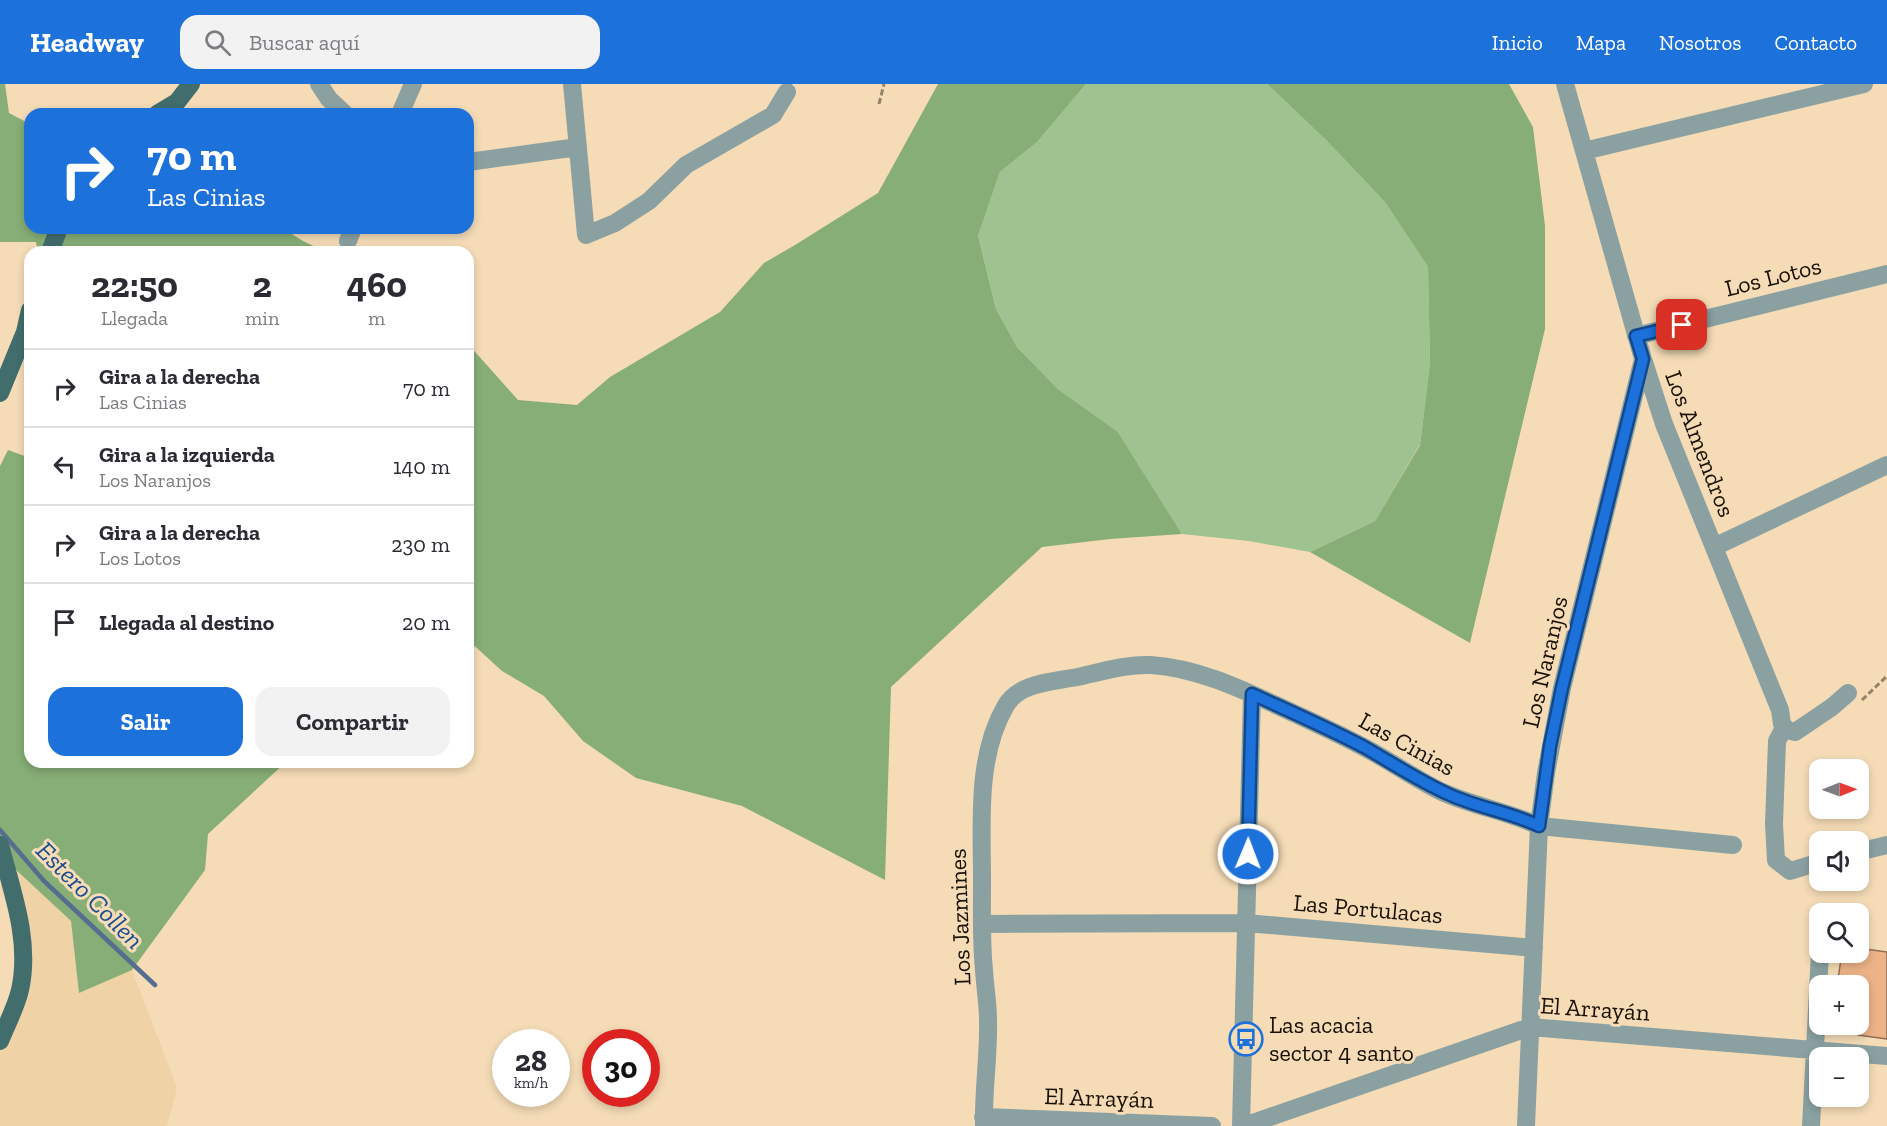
<!DOCTYPE html>
<html lang="es">
<meta charset="utf-8">
<style>
:root{--surface:#fff;--page:#f2f2f3;--text:#2b2b33;--muted:#7c7c81;--line:#e1e1e2;--accent:#1c71db}
body{margin:0;font-family:"Zilla Slab",serif;background:var(--page);color:var(--text);height:100vh;display:flex;flex-direction:column;font-size:22px;white-space:nowrap}
*{box-sizing:border-box;margin:0}
p{font-size:20px;color:var(--muted)}
.icon{flex:none;width:33px;height:33px;fill:none;stroke:currentColor;stroke-width:2;stroke-linecap:round;stroke-linejoin:round}
.map{position:relative;flex:1;overflow:hidden}
.drawer{position:absolute;left:24px;top:162px;width:450px;height:522px;display:flex;flex-direction:column;background:var(--surface);border-radius:18px;box-shadow:0 3px 9px #0003}
.drawer>*{flex:none}
.banner{position:absolute;left:24px;top:24px;width:450px;height:126px;border-radius:18px;box-shadow:0 3px 9px #0003;background:#1c71db;color:#fff;overflow:hidden}
.needle{width:39px;rotate:89deg}
.buttons{position:absolute;left:1809px;top:675px;display:grid;gap:12px}
.buttons a{display:grid;place-items:center;width:60px;height:60px;border-radius:12px;background:var(--surface);box-shadow:0 3px 9px #0003;font-size:30px}
.speed{position:absolute;left:492px;top:945px;display:flex;gap:12px;font-size:30px;font-weight:700;text-align:center}
.speed>*{display:grid;place-content:center;width:78px;height:78px;border-radius:50%;background:var(--surface);box-shadow:0 3px 9px #0003;line-height:1}
.speed small{font-size:15px;font-weight:400}
.speed .limit{border:9px solid #d22;background:#fff;color:#111}
.pin{position:absolute;display:grid;place-items:center;width:51px;height:51px;color:#fff;margin:-26px;border-radius:12px;box-shadow:0 3px 9px #0006}
.me{position:absolute;width:66px;margin:-33px;rotate:1deg;stroke-linejoin:round;filter:drop-shadow(0 0 4px #0008)}
.turn{display:flex;align-items:center;gap:21px;height:126px;padding:0 24px;font-size:27px}
.turn .icon{width:78px;height:78px;stroke-width:2.5}
.turn b{display:block;font-size:42px;line-height:51px}
.eta{display:flex;justify-content:space-evenly;align-items:center;height:102px;text-align:center}
.eta b{font-size:36px;font-weight:700;line-height:42px}
.button{display:flex;gap:12px;margin-top:auto;padding:12px 24px}
.button a{flex:1;height:69px;border-radius:18px;background:var(--accent);color:#fff;font-size:24px;font-weight:700;line-height:69px;text-align:center}
.button a+a{background:var(--page);color:var(--text)}
ul{padding:0;list-style:none}
li{display:flex;align-items:center;gap:18px;height:78px;padding:0 24px;border-top:2px solid var(--line)}
li div{flex:1}
li b{display:block;font-size:22px}
li em{font-style:normal}
header{display:flex;align-items:center;gap:36px;box-sizing:border-box;height:84px;padding:0 30px;background:var(--accent);color:#fff}
header strong{font-size:28px}
nav{display:flex;gap:33px;margin-inline-start:auto;font-size:21px}
.search{width:420px;height:54px;background:var(--page);display:flex;align-items:center;gap:15px;box-sizing:border-box;padding:0 21px;border-radius:18px;color:var(--muted);font-size:22px}
.map>svg:first-child{display:block}
</style>
<header>
<strong>Headway</strong>
<div class="search"><svg class="icon" aria-label="search" viewBox="0 0 24 24"><circle cx="10" cy="10" r="6"/><path d="M15 15l6 6"/></svg>Buscar aquí</div>
<nav><a>Inicio</a><a>Mapa</a><a>Nosotros</a><a>Contacto</a></nav>
</header>
<div class="map">
<svg width="1887" height="1042" viewBox="0 0 1887 1042">
<rect width="100%" height="100%" fill="#f5dcb7"/>
<!-- built -->
<path fill="#f0d2a7" d="M0 771 71 837 79 909 132 886 177 1004 167 1042H0V933L15 903 16 851 1 804Z"/>
<!-- green -->
<path fill="#9ec290" d="M1086 0H1267L1327 57 1385 118 1428 183 1430 279 1420 360 1375 437 1310 468 1249 457 1182 450 1118 348 1058 305 1017 263 996 225 978 152 1000 88 1037 58Z"/>
<!-- forest -->
<path fill="#87ae76" d="M0 0H5L9 29 30 40V144H282L303 157 326 168H38L36 158H0Z
M938 0H1086L1037 58 1000 88 978 152 996 225 1017 263 1058 305 1118 348 1182 450 1110 455 1042 463 891 603 885 796 742 722 636 694 583 657 544 612 502 587 468 556V260L518 316 577 321 610 293 720 228 764 179 795 161 878 109Z
M1267 0H1509L1533 43 1545 142V245L1470 559 1310 468 1375 437 1420 361 1430 279 1428 183 1385 118 1327 57Z
M8 366 30 374V678H286L208 750 205 786 132 886 79 909 71 837 0 771V382Z"/>
<g fill="none" stroke-linecap="round" stroke-linejoin="round">
<!-- stream -->
<path stroke="#566d8f" stroke-width="4.5" d="M0 746 44 797 155 901"/>
</g>
<!-- building -->
<path fill="#edb287" stroke="#916f56" stroke-width="1.5" d="M1858 864 1887 868V955L1858 951V902H1837L1841 875 1848 876 1849 868H1858Z"/>
<g fill="none" stroke-linecap="round" stroke-linejoin="round">
<!-- path -->
<path stroke="#948268" stroke-width="3" stroke-dasharray="6 3" stroke-linecap="butt" d="M879 20 884 0
M1862 616 1887 592"/>
<!-- minor -->
<path stroke="#8ba1a1" stroke-width="18" d="M319 0 329 15 345 30
M572 0 586 151 615 139 649 117 686 81 773 31 787 8
M1565 0 1643 275 1664 340 1780 626 1782 640 1787 646 1795 648 1798 646 1832 623 1848 609
M400 30 413 0
M1584 67 1864 0
M468 78 578 63
M348 157 353 144
M1636 252 1887 190
M1714 463 1887 381
M1784 644 1777 657 1774 740 1776 776 1790 787 1820 778
M1858 768 1887 761
M983 840 1246 839 1534 864
M983 1033 1212 1042
M984 1042C983 1007 989 972 988 936 988 920 985 903 984 886 981 856 982 826 982 796 982 740 976 674 1005 623 1017 600 1049 598 1072 594 1098 589 1124 580 1151 581 1199 584 1245 607 1289 627 1321 642 1353 656 1383 674 1402 685 1420 697 1440 707 1472 722 1507 727 1539 742L1733 761
M1241 1042 1252 610
M1244 1042 1530 943 1887 972
M1526 1042 1539 742 1546 689 1562 604 1643 275
M1811 1042 1820 868"/>
<!-- major -->
<path stroke="#426d6d" stroke-width="18" d="M157 30 177 18 191 0
M50 168 59 144
M0 309 25 248 30 226
M0 761C12 807 31 857 20 906 16 923 7 940 0 957"/>
</g>
<g fill="none" stroke-linecap="round" stroke-linejoin="round">
<defs>
<path id="route" d="M1248 770 1252 610C1289 627 1328 644 1364 663 1392 679 1419 697 1448 710 1478 724 1510 728 1539 742L1550 662 1562 604 1643 275 1636 252 1682 241"/>
</defs>
<!-- route casing -->
<use href="#route" stroke="#12498e" stroke-width="15"/>
<!-- route -->
<use href="#route" stroke="#1c71db" stroke-width="10"/>
</g>
<!-- icons -->
<defs>
<symbol id="bus-ring" viewBox="-11 -11 22 22"><circle r="9.5" fill="#f5dcb7" stroke="#1c71db" stroke-width="1.5"/><path d="M-5-6H5V4H4V6H2V4H-2V6H-4V4H-5ZM-3.5-4V0h7V-4ZM-3.5 1.2v1.5H-2V1.2ZM2 1.2v1.5H3.5V1.2Z" fill="#1c71db"/></symbol>
</defs>
<g fill-rule="evenodd">
<use href="#bus-ring" x="1227" y="936" width="38" height="38"/>
</g>
<g text-anchor="middle" stroke-width="6" stroke-linejoin="round" paint-order="stroke">
<!-- street labels -->
<g font-size="24" fill="#1a1105" stroke="#f5dcb7">
<text transform="translate(1773 193) rotate(-14)" y="8">Los Lotos</text>
<text transform="translate(1700 360) rotate(69)" y="8">Los Almendros</text>
<text transform="translate(1545 578) rotate(-77)" y="8">Los Naranjos</text>
<text transform="translate(1407 660) rotate(29)" y="8">Las Cinias</text>
<text transform="translate(1368 825) rotate(5)" y="8">Las Portulacas</text>
<text transform="translate(960 833) rotate(-92)" y="8">Los Jazmines</text>
<text transform="translate(1595 925) rotate(4)" y="8">El Arrayán</text>
<text transform="translate(1099 1014) rotate(2)" y="8">El Arrayán</text>
</g>
<!-- poi labels -->
<g font-size="24" fill="#1a1105" stroke="#f5dcb7" text-anchor="start">
<text x="1269" y="949">Las acacia<tspan x="1269" dy="28">sector 4 santo</tspan></text>
</g>
<!-- water labels -->
<g font-size="26" font-style="italic" fill="#1c4d8e" stroke="#f5dcb7">
<text transform="translate(90 811) rotate(45)" y="9">Estero Collen</text>
</g>
</g>
</svg>
<div class="buttons">
<a><svg class="needle" viewBox="-14 -14 28 28"><path d="M0-13l5 13h-10z" fill="#e53935"/><path d="M0 13l5-13h-10z" fill="#7c7c81"/></svg></a>
<a><svg class="icon" aria-label="sound" viewBox="0 0 24 24"><path d="M4 9h4l5-4v14l-5-4H4zM17 9q2 3 0 6"/></svg></a>
<a><svg class="icon" aria-label="search" viewBox="0 0 24 24"><circle cx="10" cy="10" r="6"/><path d="M15 15l6 6"/></svg></a>
<a>+</a>
<a>−</a>
</div>
<div class="speed"><div>28<small>km/h</small></div><div class="limit">30</div></div>
<div class="pin" style="left:1682px;top:241px;background:#d93025"><svg class="icon" aria-label="arrive" viewBox="0 0 24 24"><path d="M6 21V4h12l-3 4 3 4H6"/></svg></div>
<svg class="me" style="left:1248px;top:770px" viewBox="-20 -20 40 40"><circle r="17" fill="#1c71db" stroke="#fff" stroke-width="3"/><path d="M0-11L8 9 0 5-8 9z" fill="#fff"/></svg>
<div class="banner">
<div class="turn"><svg class="icon" aria-label="right" viewBox="0 0 24 24"><path d="M7 20v-9h11M14 6l5 5-5 5"/></svg><div><b>70 m</b>Las Cinias</div></div>
</div>
<section class="drawer">
<div class="eta">
<div><b>22:50</b><p>Llegada</p></div>
<div><b>2</b><p>min</p></div>
<div><b>460</b><p>m</p></div>
</div>
<ul>
<li><svg class="icon" aria-label="right" viewBox="0 0 24 24"><path d="M7 20v-9h11M14 6l5 5-5 5"/></svg><div><b>Gira a la derecha</b><p>Las Cinias</p></div><em>70 m</em></li>
<li><svg class="icon" aria-label="left" viewBox="0 0 24 24"><path d="M17 20v-9H6M10 6l-5 5 5 5"/></svg><div><b>Gira a la izquierda</b><p>Los Naranjos</p></div><em>140 m</em></li>
<li><svg class="icon" aria-label="right" viewBox="0 0 24 24"><path d="M7 20v-9h11M14 6l5 5-5 5"/></svg><div><b>Gira a la derecha</b><p>Los Lotos</p></div><em>230 m</em></li>
<li><svg class="icon" aria-label="arrive" viewBox="0 0 24 24"><path d="M6 21V4h12l-3 4 3 4H6"/></svg><div><b>Llegada al destino</b></div><em>20 m</em></li>
</ul>
<div class="button"><a>Salir</a><a>Compartir</a></div>
</section>
</div>
